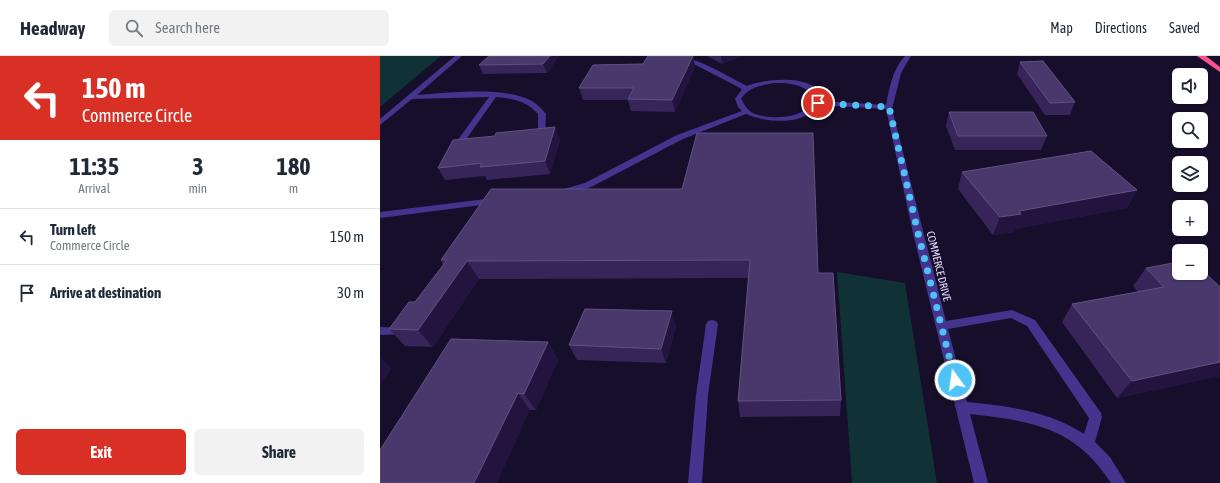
<!DOCTYPE html>
<meta charset="utf-8">
<style>
:root{--surface:#fff;--page:#f2f2f3;--text:#1f2937;--muted:#747a83;--line:#e0e1e3;--accent:#d93025}
body{margin:0;font-family:"Asap Condensed",sans-serif;background:var(--page);color:var(--text);height:100vh;display:flex;flex-direction:column;font-size:15px;white-space:nowrap}
*{box-sizing:border-box;margin:0}
p{font-size:13px;color:var(--muted)}
.icon{flex:none;width:22px;height:22px;fill:none;stroke:currentColor;stroke-width:2;stroke-linecap:round;stroke-linejoin:round}
.map{position:relative;flex:1;overflow:hidden}
.side{display:flex;flex-direction:column;background:var(--surface);width:380px}
.side>*{flex:none}
.hud{background:#d93025;color:#fff;overflow:hidden}
.tools{position:absolute;left:792px;top:12px;display:grid;gap:8px}
.tools a{display:grid;place-items:center;width:36px;height:36px;border-radius:6px;background:var(--surface);box-shadow:0 1px 3px #0004;font-size:20px}
.pin{position:absolute;display:grid;place-items:center;width:34px;height:34px;color:#fff;margin:-17px;border:2px solid #fff;border-radius:50%;box-shadow:0 1px 4px #0007}
.me{position:absolute;width:44px;margin:-22px;rotate:346deg;stroke-linejoin:round;filter:drop-shadow(0 0 3px #0008)}
.turn{display:flex;align-items:center;gap:14px;height:84px;padding:0 16px;font-size:18px}
.turn .icon{width:52px;height:52px;stroke-width:2.5}
.turn b{display:block;font-size:28px;line-height:34px}
.eta{display:flex;justify-content:space-evenly;align-items:center;height:68px;text-align:center}
.eta b{font-size:24px;font-weight:700;line-height:28px}
.action{display:flex;gap:8px;margin-top:auto;padding:8px 16px}
.action a{flex:1;height:46px;border-radius:6px;background:var(--accent);color:#fff;font-size:16px;font-weight:700;line-height:46px;text-align:center}
.action a+a{background:var(--page);color:var(--text)}
ul{padding:0;list-style:none}
li{display:flex;align-items:center;gap:12px;height:56px;padding:0 16px;border-top:1px solid var(--line)}
li div{flex:1}
li b{display:block;font-size:15px}
li em{font-style:normal}
header{display:flex;align-items:center;gap:24px;box-sizing:border-box;height:56px;padding:0 20px;background:var(--surface);border-bottom:1px solid var(--line)}
header strong{font-size:19px}
nav{display:flex;gap:22px;margin-inline-start:auto;font-size:14px}
.search{width:280px;height:36px;background:var(--page);display:flex;align-items:center;gap:10px;box-sizing:border-box;padding:0 14px;border-radius:6px;color:var(--muted);font-size:15px}
main{display:flex;flex:1;min-height:0}
.map>svg:first-child{display:block}
</style>
<header>
<strong>Headway</strong>
<div class="search"><svg class="icon" aria-label="search" viewBox="0 0 24 24"><circle cx="10" cy="10" r="6"/><path d="M15 15l6 6"/></svg>Search here</div>
<nav><a>Map</a><a>Directions</a><a>Saved</a></nav>
</header>
<main>
<section class="side">
<div class="hud">
<div class="turn"><svg class="icon" aria-label="left" viewBox="0 0 24 24"><path d="M17 20v-9H6M10 6l-5 5 5 5"/></svg><div><b>150 m</b>Commerce Circle</div></div>
</div>
<div class="eta">
<div><b>11:35</b><p>Arrival</p></div>
<div><b>3</b><p>min</p></div>
<div><b>180</b><p>m</p></div>
</div>
<ul>
<li><svg class="icon" aria-label="left" viewBox="0 0 24 24"><path d="M17 20v-9H6M10 6l-5 5 5 5"/></svg><div><b>Turn left</b><p>Commerce Circle</p></div><em>150 m</em></li>
<li><svg class="icon" aria-label="arrive" viewBox="0 0 24 24"><path d="M6 21V4h12l-3 4 3 4H6"/></svg><div><b>Arrive at destination</b></div><em>30 m</em></li>
</ul>
<div class="action"><a>Exit</a><a>Share</a></div>
</section>
<div class="map">
<svg width="840" height="427" viewBox="0 0 840 427">
<rect width="100%" height="100%" fill="#160e2a"/>
<!-- green -->
<path fill="#103135" d="M0 0H61L0 51Z
M457 216 525 227 557 427H472Z"/>
<g fill="none" stroke-linecap="round" stroke-linejoin="round">
<!-- minor -->
<path fill="#44348e" fill-rule="evenodd" d="M75 0H82L37 39C68 37 125 30 152 45 157 48 162 53 166 58L165 80H155L151 78 158 76V58C145 44 135 43 116 41L87 82H95V86C90 87 81 89 77 85L109 41 32 43 0 69V63Z
M290 0C317 0 343 18 367 30 383 23 441 16 441 45L506 49C509 33 513 12 525 0H531L521 17 512 53 566 265 632 254 655 264 721 357 722 361 715 386 730 401 746 427H731C695 371 652 365 590 358L608 427H594L533 177 506 53 439 49C424 70 387 67 366 58L303 83 211 131 183 139 180 138 179 136 180 134 205 127 297 79 362 55 358 51 355 43 362 33 308 5ZM395 27C408 27 424 28 433 40V47C422 63 387 65 371 56 366 52 364 48 361 43 368 31 382 29 395 27ZM631 262 647 270 709 362 704 378C670 355 627 350 587 346L568 273Z
M114 142 117 143 118 145 117 147 0 162V156Z
M332 264 336 265 338 268 328 339 322 427H308L316 339 326 268 328 265Z
M0 271 28 272 30 275 28 278 0 279Z"/>
<!-- highway -->
<path fill="#ff528d" fill-rule="evenodd" d="M817 0H826L840 11V16Z"/>
</g>
<!-- wall -->
<path fill="#372559" d="M109 0H179L167 17 103 18 99 9Z
M313 0 315 11 295 56 251 55 248 44H203L199 32 263 8Z
M327 0H362L342 8Z
M640 6 695 46 690 59H665L637 18Z
M569 56 667 80 661 94H575L566 70Z
M175 71 180 84 170 118 107 124 105 120 65 124 58 112 115 80Z
M582 116 757 134 747 152 635 173 634 176 613 179 578 133Z
M111 133 438 217 461 344 460 360 360 361 358 345 368 222 99 223 53 291 25 290 9 273 35 246 63 209 61 204Z
M766 212 840 231V320L737 342 682 266 692 248 758 236 753 230Z
M296 270 286 307 197 304 189 289Z
M168 286 178 304 156 354H150L0 427Z"/>
<!-- shaded-wall -->
<path fill="#22143f" d="M170 0H179L167 17 163 8Z
M313 0 315 11 295 56 292 44Z
M341 0H362L342 8Z
M175 71 180 84 170 118 165 105Z
M757 134 747 152 635 173 634 176 613 179 620 161 639 155Z
M87 205 99 223 53 291 38 274Z
M292 255 296 270 286 307 281 293Z
M168 286 178 304 156 354 144 338Z
M0 301 12 312 0 329Z
M840 306V320L737 342 752 325Z
M138 337 150 354 117 427H94Z"/>
<!-- building -->
<path fill="#49386b" stroke="#615182" d="M109 0H170L163 8 99 9Z
M268 0H313L292 44 248 43 254 32H199L213 9 263 8Z
M663 5 695 46 670 47 640 6Z
M569 56H653L667 80H578Z
M175 71 165 105 100 111 102 107 58 112 73 84 115 80 116 77Z
M317 77H433L438 217H453L461 344 358 345 370 204 87 205 38 274 9 273 29 246H35L67 204H61L111 133H302Z
M711 95 757 134 639 155 641 158 620 161 582 116Z
M799 206V217H821V213L840 231V306L752 325 692 248 784 231 766 212Z
M205 253 292 255 281 293 189 289Z
M71 283 168 286 144 338 138 337 94 427H0V394Z"/>
<g fill="none" stroke-linecap="round" stroke-linejoin="round">
<!-- route -->
<path stroke="#4fc3f7" stroke-width="7" stroke-dasharray="0 12.6" d="M438 47 509 51 538 177 575 324"/>
</g>
<g text-anchor="middle" stroke-width="4" stroke-linejoin="round" paint-order="stroke">
<!-- street labels -->
<g font-size="11" fill="#e1d7ff" stroke="#160e2a">
<text transform="translate(559 210) rotate(76)" y="4">COMMERCE DRIVE</text>
</g>
</g>
</svg>
<div class="tools">
<a><svg class="icon" aria-label="sound" viewBox="0 0 24 24"><path d="M4 9h4l5-4v14l-5-4H4zM17 9q2 3 0 6"/></svg></a>
<a><svg class="icon" aria-label="search" viewBox="0 0 24 24"><circle cx="10" cy="10" r="6"/><path d="M15 15l6 6"/></svg></a>
<a><svg class="icon" aria-label="layers" viewBox="0 0 24 24"><path d="M12 4l9 5-9 5-9-5zM3 14l9 5 9-5"/></svg></a>
<a>+</a>
<a>−</a>
</div>
<div class="pin" style="left:438px;top:47px;background:#d93025"><svg class="icon" aria-label="arrive" viewBox="0 0 24 24"><path d="M6 21V4h12l-3 4 3 4H6"/></svg></div>
<svg class="me" style="left:575px;top:324px" viewBox="-20 -20 40 40"><circle r="17" fill="#4fc3f7" stroke="#fff" stroke-width="3"/><path d="M0-11L8 9 0 5-8 9z" fill="#fff"/></svg>
</div>
</main>
